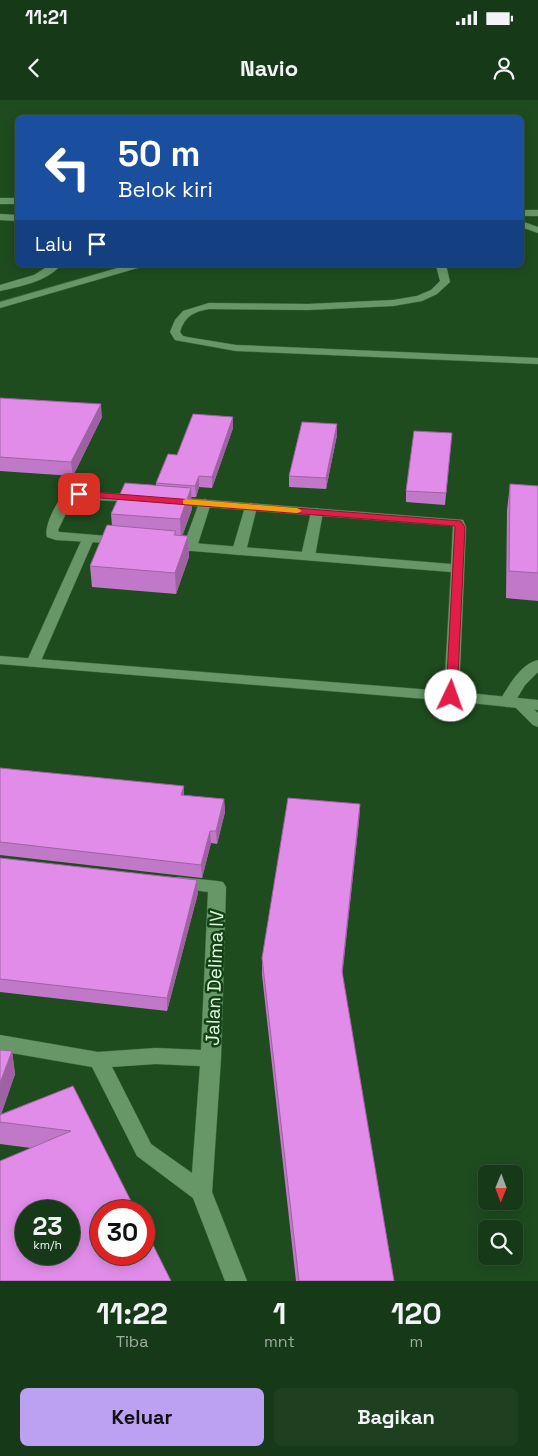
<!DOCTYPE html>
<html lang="id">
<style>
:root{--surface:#163917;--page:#1f4020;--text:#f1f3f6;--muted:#9eaca1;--line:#355336;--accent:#bca0f2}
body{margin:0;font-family:"Space Grotesk",sans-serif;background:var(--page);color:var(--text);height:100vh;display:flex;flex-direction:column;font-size:19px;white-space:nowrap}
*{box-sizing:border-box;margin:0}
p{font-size:16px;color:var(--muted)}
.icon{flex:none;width:28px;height:28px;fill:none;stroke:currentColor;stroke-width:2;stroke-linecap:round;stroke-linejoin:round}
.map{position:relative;height:1181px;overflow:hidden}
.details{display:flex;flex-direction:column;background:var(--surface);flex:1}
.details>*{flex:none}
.hud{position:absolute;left:15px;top:15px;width:509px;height:152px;border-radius:8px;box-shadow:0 2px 12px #0003,0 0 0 1px var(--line);background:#1a4fa0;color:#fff;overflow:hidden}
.needle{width:32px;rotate:181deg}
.fabs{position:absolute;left:478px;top:1065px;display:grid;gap:10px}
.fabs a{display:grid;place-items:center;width:45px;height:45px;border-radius:8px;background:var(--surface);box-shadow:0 2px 12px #0003,0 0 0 1px var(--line);font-size:25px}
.speed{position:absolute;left:15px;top:1100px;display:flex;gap:10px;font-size:25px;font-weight:700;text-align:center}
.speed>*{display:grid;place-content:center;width:65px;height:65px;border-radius:50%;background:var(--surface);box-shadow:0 2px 12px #0003,0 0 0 1px var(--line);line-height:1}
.speed small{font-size:12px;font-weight:400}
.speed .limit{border:8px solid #d22;background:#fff;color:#111}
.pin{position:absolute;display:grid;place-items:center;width:42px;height:42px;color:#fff;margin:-21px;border-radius:10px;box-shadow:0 2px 8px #0006}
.me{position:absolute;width:55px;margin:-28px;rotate:3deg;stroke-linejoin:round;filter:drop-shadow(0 0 4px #0008)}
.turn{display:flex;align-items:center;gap:18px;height:105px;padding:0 20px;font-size:22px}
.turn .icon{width:65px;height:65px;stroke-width:2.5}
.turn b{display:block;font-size:35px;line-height:42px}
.then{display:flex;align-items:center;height:48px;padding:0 20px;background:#0003;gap:10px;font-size:19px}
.eta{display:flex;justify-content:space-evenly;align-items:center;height:85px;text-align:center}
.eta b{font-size:30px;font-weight:800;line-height:35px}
.primary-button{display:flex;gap:10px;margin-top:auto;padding:10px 20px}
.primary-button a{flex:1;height:58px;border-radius:8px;background:var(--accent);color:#111;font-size:20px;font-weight:800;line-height:58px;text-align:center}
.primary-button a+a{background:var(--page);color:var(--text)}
.status{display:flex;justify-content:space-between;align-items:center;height:35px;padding:0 25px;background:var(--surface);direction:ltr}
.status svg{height:14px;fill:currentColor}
header{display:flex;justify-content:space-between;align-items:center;height:65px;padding:0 20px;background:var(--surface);font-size:22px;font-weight:800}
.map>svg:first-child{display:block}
</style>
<div class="status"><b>11:21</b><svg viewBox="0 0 49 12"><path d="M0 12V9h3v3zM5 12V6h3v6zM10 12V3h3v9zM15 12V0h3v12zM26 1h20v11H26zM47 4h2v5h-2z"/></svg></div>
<header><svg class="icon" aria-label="back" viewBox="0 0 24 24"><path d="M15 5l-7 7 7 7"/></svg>Navio<svg class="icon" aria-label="person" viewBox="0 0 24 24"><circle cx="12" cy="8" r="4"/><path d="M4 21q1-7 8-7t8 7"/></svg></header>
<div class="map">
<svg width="538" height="1181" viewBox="0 0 538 1181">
<rect width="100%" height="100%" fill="#1e4c1f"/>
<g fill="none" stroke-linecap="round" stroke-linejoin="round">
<defs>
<path id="lane" d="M0 98H18V104H0Z
M521 110H538V116H521Z
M0 114 18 115V121L0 120Z
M521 121 538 127V133L521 127Z
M50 165H61C46 182 21 186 0 191V185L34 175Z
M128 165H143L141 167 0 208V202Z
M436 165H446L450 182 437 194 422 201 393 206 308 210 209 209C193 212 185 216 180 232L183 236 187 237 236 245 538 258V264L236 251 175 240 170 232 175 220 183 211 209 203 308 204 393 200 417 196 431 190 440 181Z
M205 399 211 403 197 447 190 451 185 450 183 447 199 403Z
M251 403 257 407 246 451 239 455 234 454 232 451 245 407Z
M317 408 323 412 315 456 308 460 301 456 311 412Z
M88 435 94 439 40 563 38 566H28L26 563 82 439Z
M538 560V572L525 585 516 600 525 601 538 613V627L533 625 513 605 507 607 502 605 499 602C508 587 520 564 538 560Z"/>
<path id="street" d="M70 391 142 395 144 398 142 401 138 402 73 399 58 430 59 432 120 437 125 438 127 441 125 444 56 440 47 437C43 427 59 394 70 391Z
M171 397 463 420 466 427 459 592 538 600V610L451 601 0 564V556L444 591 451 472 168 449 161 445 168 441 451 464 453 426 167 404 165 401Z
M178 777 217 781 223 782 226 787 221 958 212 1092 247 1181H225L193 1098 137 1056 92 967 0 951V935L98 952 156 948 201 950 208 792 172 787 169 783 172 779ZM156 964 200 966 192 1073 151 1044 112 967Z"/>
</defs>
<!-- lane casing -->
<use href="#lane" stroke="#3f6942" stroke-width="1"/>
<!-- street casing -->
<use href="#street" stroke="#3f6942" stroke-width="1"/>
<!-- lane -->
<use href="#lane" fill="#689767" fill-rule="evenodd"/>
<!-- street -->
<use href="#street" fill="#689767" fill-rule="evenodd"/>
</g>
<!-- wall -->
<path fill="#c278c8" d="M0 298 102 317 73 376 0 371Z
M337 324V335L326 389 289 387V376Z
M233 328 212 388 199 387 196 397H191L192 409 182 436H188L189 457 176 494 92 487 90 466 112 426 111 414 156 386V383L177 355Z
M452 333 445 405 406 402V391Z
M510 384 538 386V501L506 498 507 410Z
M0 668 184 695 224 699 225 712 217 744 211 743 202 778 0 755Z
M360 704 359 721 342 875 394 1181H296L262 875V858Z
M0 758 198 793 167 911 0 892Z
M0 950 12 951 15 974 1 1014 73 986 171 1181 31 1048 0 1044Z"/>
<!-- shaded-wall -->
<path fill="#9e62a3" d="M101 304 102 317 73 376 71 362Z
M233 317V328L212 388V377Z
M337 324V335L326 389V378Z
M199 376V387L196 397 195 386Z
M191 388 192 409 181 440 180 419Z
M188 436 189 457 176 494 175 473Z
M184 686V699L181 695Z
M224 699 225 712 217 744 216 731Z
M360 704 359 721 341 888 342 871Z
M210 731 211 743 202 778 201 765Z
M197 780 198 793 167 911V898Z
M12 951 15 974 0 1018V983Z"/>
<!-- building -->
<path fill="#e18ce9" stroke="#9e62a3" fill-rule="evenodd" d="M0 298 101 304 71 362 0 357Z
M193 314 233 317 212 377 199 376 195 386 156 383 168 354 177 355Z
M302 322 337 324 326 378 289 376Z
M414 331 452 333 446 393 406 391Z
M125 383 191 388 180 419 111 414Z
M510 384 538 386V473L509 471Z
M107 425 176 431 174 435 188 436 175 473 90 466Z
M0 668 184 686 181 695 224 699 216 731H210L201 765 0 742Z
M288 698 360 704 342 871 394 1181H299L262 858Z
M0 758 197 780 167 898 0 879Z
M0 950 12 951 0 983Z
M73 986 136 1111H101V1154H144V1127L171 1181H0V1061L71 1031 0 1022V1015ZM26 1111H69V1154H26Z"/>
<!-- route -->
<path fill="#e11d48" stroke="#92132f" d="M79 391 461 421 465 427 457 596 451 600 446 596 455 426 75 396V392Z"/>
<!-- slow -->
<path fill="#f59e0b" d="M186 399 297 408 302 411 297 413 183 404V400Z"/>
<g text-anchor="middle" stroke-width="5" stroke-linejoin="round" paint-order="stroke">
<!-- near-street labels -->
<g font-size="19" fill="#e1fae0" stroke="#134115">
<text transform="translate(214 878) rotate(-88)" y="7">Jalan Delima IV</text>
</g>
</g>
</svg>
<div class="fabs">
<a><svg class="needle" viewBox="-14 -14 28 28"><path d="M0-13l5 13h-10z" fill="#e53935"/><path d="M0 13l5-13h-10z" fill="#9eaca1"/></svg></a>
<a><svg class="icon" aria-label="search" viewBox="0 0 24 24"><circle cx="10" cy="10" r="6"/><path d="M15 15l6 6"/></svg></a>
</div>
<div class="speed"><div>23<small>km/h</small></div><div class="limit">30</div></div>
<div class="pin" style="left:79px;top:394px;background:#d93025"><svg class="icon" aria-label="arrive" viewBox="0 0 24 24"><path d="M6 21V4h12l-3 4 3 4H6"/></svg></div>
<svg class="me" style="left:451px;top:596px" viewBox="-20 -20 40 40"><circle r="19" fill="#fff"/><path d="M0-13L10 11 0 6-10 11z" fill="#e11d48"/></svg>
<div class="hud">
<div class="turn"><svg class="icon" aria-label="left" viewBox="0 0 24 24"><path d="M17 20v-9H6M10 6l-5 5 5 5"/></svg><div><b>50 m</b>Belok kiri</div></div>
<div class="then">Lalu<svg class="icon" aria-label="arrive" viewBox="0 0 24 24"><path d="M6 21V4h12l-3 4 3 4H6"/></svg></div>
</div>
</div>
<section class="details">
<div class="eta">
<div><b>11:22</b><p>Tiba</p></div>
<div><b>1</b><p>mnt</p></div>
<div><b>120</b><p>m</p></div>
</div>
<div class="primary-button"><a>Keluar</a><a>Bagikan</a></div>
</section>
